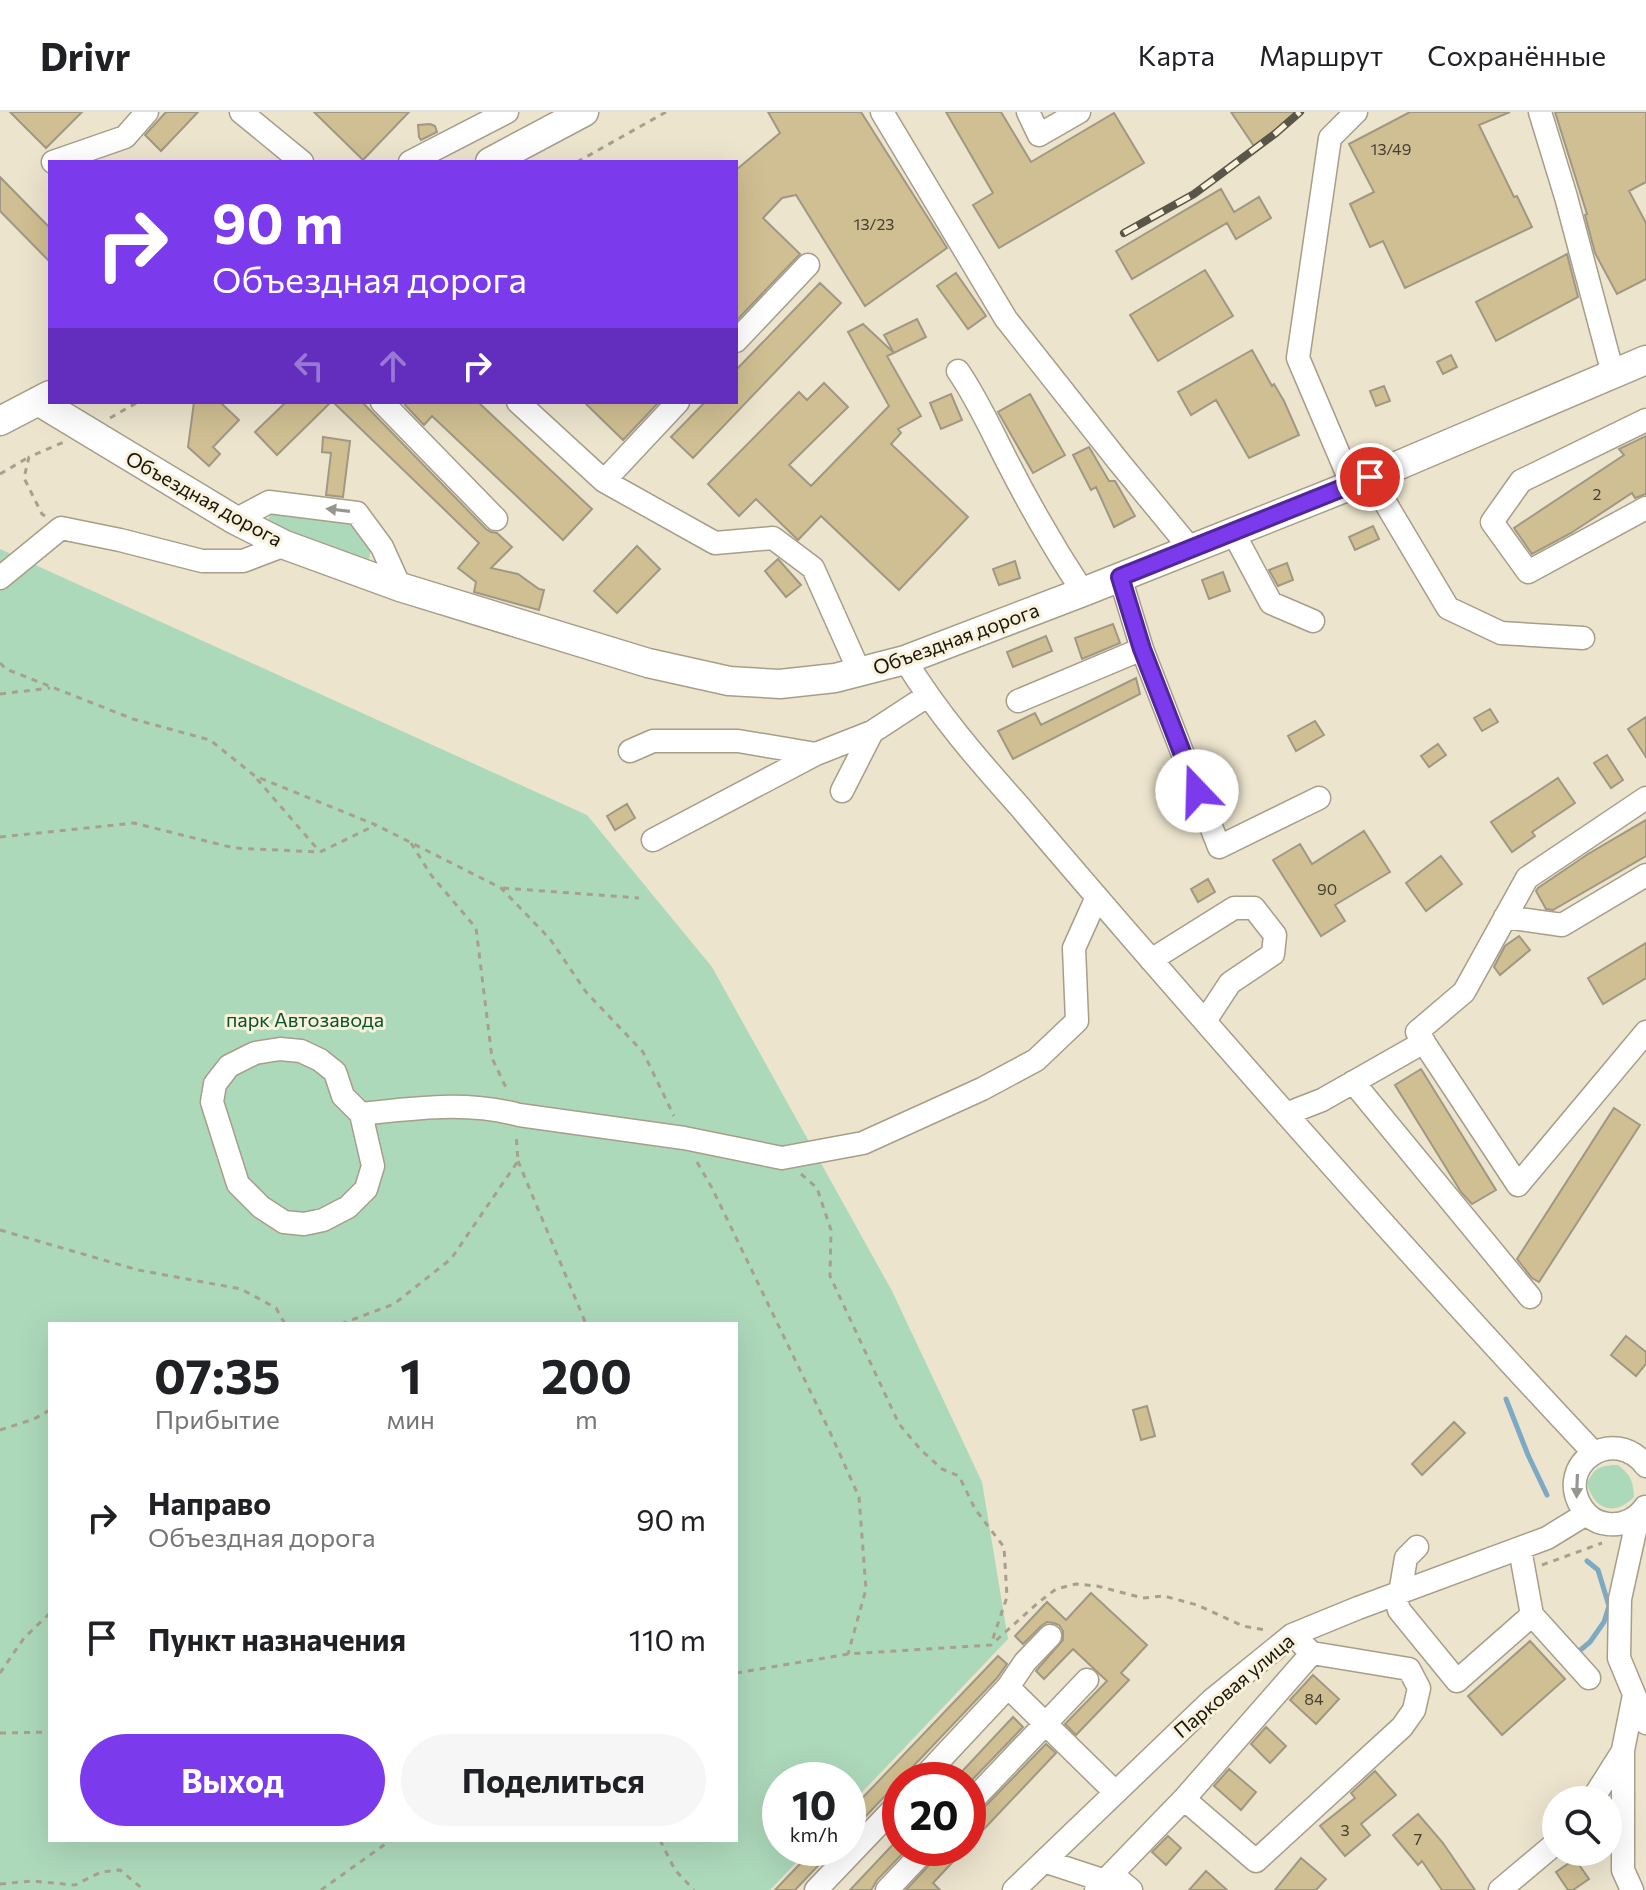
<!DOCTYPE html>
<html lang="ru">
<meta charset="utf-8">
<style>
:root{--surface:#fff;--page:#f6f6f6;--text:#202124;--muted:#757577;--line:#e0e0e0;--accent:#7c3aed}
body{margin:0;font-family:Commissioner,sans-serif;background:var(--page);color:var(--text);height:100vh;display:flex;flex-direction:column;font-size:30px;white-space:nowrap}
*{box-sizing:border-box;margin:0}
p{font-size:26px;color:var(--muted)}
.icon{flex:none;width:44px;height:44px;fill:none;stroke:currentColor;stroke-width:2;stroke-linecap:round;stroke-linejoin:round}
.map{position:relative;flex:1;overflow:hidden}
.details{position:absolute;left:48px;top:1210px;width:690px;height:520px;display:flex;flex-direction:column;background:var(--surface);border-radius:0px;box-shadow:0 8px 32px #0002}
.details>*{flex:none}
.top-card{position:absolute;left:48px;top:48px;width:690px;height:244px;border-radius:0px;box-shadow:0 8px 32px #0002;background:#7c3aed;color:#fff;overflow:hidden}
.buttons{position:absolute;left:1542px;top:1674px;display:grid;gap:16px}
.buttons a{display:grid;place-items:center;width:80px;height:80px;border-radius:50%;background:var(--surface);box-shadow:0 8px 32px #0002;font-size:40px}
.speed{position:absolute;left:762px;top:1650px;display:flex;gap:16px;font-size:40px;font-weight:700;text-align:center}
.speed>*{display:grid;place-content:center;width:104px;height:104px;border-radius:50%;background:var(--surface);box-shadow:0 8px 32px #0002;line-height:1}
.speed small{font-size:20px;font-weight:400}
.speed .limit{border:12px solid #d22;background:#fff;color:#111}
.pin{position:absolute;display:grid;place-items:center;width:68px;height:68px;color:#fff;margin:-34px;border:4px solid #fff;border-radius:50%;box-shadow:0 2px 8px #0007}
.me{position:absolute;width:88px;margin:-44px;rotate:339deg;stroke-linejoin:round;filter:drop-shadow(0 0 6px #0008)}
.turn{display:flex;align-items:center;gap:28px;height:168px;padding:0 32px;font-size:36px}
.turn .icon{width:104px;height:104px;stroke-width:2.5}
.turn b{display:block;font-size:56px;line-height:68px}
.lanes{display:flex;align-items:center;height:76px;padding:0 32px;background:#0003;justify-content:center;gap:40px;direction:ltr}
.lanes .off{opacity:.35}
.eta{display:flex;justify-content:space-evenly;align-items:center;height:136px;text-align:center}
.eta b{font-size:48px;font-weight:700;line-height:56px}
.button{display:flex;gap:16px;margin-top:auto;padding:16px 32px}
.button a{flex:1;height:92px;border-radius:48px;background:var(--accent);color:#fff;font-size:32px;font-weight:700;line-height:92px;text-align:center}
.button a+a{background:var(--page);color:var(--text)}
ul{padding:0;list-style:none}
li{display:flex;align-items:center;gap:24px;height:120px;padding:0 32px}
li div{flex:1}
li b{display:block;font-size:30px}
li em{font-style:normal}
header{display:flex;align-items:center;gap:48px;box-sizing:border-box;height:112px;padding:0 40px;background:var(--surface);border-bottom:2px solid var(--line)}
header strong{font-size:38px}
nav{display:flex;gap:44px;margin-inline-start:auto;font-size:28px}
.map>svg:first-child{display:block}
</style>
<header>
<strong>Drivr</strong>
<nav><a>Карта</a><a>Маршрут</a><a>Сохранённые</a></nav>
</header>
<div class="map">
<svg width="1646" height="1778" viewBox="0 0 1646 1778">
<rect width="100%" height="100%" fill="#ece4cd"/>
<!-- green -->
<path fill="#add9bb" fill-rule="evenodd" d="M273 399 342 404 371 436 369 447 328 434 267 409Z
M0 437 587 703 712 855 892 1179 982 1370 1008 1527 848 1695V1668H780V1736H810L770 1778H0ZM50 1212H736V1728H50Z
M1612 1353H1618C1631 1364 1633 1368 1634 1385 1614 1405 1594 1398 1587 1371 1594 1358 1596 1355 1612 1353Z"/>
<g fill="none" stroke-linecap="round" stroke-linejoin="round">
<!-- stream -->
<path stroke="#7da9c5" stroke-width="5" d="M1506 1287 1528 1343 1547 1383
M1578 1540 1590 1530 1604 1510 1609 1494 1598 1458 1587 1449"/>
</g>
<!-- building -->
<path fill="#d0bf92" stroke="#a09883" stroke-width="2" d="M10 0H82L46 36Z
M166 0H198L161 39 145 23Z
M314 0H409L363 48Z
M768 0H861L947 136 865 194 796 83 782 86 763 106 800 142 736 209V58L780 21Z
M946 0H1001L1031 50 1114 1 1144 51 999 136 973 93 993 81Z
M1231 0H1303L1254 34Z
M1410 0H1510L1479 13 1514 85 1517 84 1532 115 1405 176 1383 129 1370 135 1350 92 1374 80 1349 32Z
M1555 0H1646V70L1629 79 1646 111V167L1617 182 1595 141 1585 103 1587 102Z
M430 12 435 14 437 20 421 28 419 25 418 13Z
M0 65 50 116V150L0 99Z
M1221 77 1234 100 1259 85 1271 106 1236 127 1227 111 1132 167 1116 139Z
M1567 142 1578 185 1496 229 1476 190Z
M1205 158 1233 204 1158 249 1130 203Z
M956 161 986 204 968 217 937 174Z
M820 171 841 191 693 346 671 325 705 290H736V258Z
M917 207 926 225 894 241 884 223Z
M863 212 894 241 887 244 921 304 898 317 901 321 891 332 968 405 899 478 821 404 798 428 756 387 739 404 708 372 799 280 807 288 824 271 848 295 789 353 811 374 889 294 848 220Z
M1252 238 1272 274 1274 272 1284 289 1299 323 1249 346 1216 288 1191 303 1178 280Z
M1451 243 1457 255 1443 262 1437 250Z
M1384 274 1390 289 1376 294 1370 279Z
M951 282 962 308 941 317 930 291Z
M1030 282 1065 343 1033 361 998 300Z
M194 290H220L239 308 213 335 220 342 209 354 188 335Z
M286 290H331L277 343 255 320Z
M333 290H362L486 417 491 420 497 421 512 435 491 456 518 462 539 477 544 478 539 498 474 480 476 470 458 456 479 431Z
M407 290H478L592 397 563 428 432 304 424 313 405 293Z
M584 290H659L623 328Z
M1646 324V382L1635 386 1632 381 1571 421 1532 442 1514 416 1624 343 1619 337Z
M323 325 350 329 343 385 326 383 331 341 322 340Z
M1089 335 1109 369H1115L1135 404 1114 415 1096 375 1091 378 1073 343Z
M1373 414 1379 427 1355 438 1349 425Z
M637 434 660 457 617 501 594 479Z
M778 447 801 473 786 485 765 459Z
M1015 449 1020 466 999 473 993 457Z
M1287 451 1293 468 1278 474 1269 458Z
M1223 460 1230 479 1209 487 1202 468Z
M1113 512 1120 531 1082 547 1075 526Z
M1046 524 1052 539 1013 555 1007 540Z
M1136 566 1140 582 1013 647 998 619 1035 601 1041 613Z
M1490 597 1498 610 1482 619 1474 606Z
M1646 605V645L1628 617Z
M1315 609 1324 623 1296 639 1288 624Z
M1438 632 1446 643 1429 655 1421 644Z
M1607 643 1623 668 1611 676 1594 651Z
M1558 666 1575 691 1532 720 1535 724 1512 740 1491 710Z
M627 692 635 706 615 718 607 704Z
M1646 708V744L1553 798 1546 797 1536 779 1538 776 1588 742Z
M1364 719 1390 760 1335 793 1345 809 1321 824 1273 748 1300 732 1312 752Z
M1441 744 1462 772 1426 799 1406 771Z
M1208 767 1215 780 1198 790 1191 777Z
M1519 824 1530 838 1500 863 1494 855 1505 834Z
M1646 831V866L1603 892 1588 866Z
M1421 957 1496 1078 1472 1092 1461 1080 1395 973Z
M1614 996 1640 1013 1539 1170 1532 1166 1517 1147Z
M1626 1224 1646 1240V1252L1636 1264 1611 1243Z
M1147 1294 1155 1324 1141 1328 1133 1298Z
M1454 1310 1465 1321 1422 1363 1412 1352Z
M1091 1481 1147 1533 1121 1561 1129 1568 1076 1623 1065 1612 1107 1569 1073 1537 1044 1567 1036 1559 1063 1528V1519L1059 1513 1054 1511 1047 1510 1041 1514 1023 1532 1015 1524 1047 1490 1066 1508Z
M1530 1529 1565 1567 1502 1623 1468 1584Z
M998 1544 1007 1552 997 1566 848 1723V1701Z
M1313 1563 1339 1587 1316 1612 1290 1588Z
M1013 1605 1023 1615 972 1668H954Z
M1266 1615 1286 1634 1270 1651 1251 1632Z
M1046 1632 1056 1641 968 1734V1712Z
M1229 1657 1256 1680 1241 1698 1214 1674Z
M1375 1659 1396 1683 1361 1712 1370 1723 1345 1744 1320 1714 1355 1686 1351 1681Z
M1418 1702 1443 1731 1475 1778H1442L1422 1749 1418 1753 1393 1723Z
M1168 1724 1181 1736 1166 1753 1152 1740Z
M900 1725V1736H908L877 1768 873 1775 871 1778H850Z
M815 1736H835L795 1778H775Z
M945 1736H966L933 1771 940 1778H906Z
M1301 1746 1326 1767 1316 1778H1275Z
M1575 1747 1589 1767 1573 1778H1568L1556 1760Z
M1206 1759 1227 1778H1189Z"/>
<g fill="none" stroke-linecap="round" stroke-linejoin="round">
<defs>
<path id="minor" d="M241 0 302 50
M882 0 1006 207 1119 350 1190 436
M1028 0 1039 23 1079 0
M1540 0 1566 85 1613 262
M53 50 125 25 147 0
M410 50 507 0
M736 229 808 153
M958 259C978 288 992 320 1008 351 1031 396 1056 439 1083 480
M382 290 496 407
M518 290 604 369 715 431 773 426 813 456 860 561
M1646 308 1521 369 1492 410 1528 460 1646 396
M1370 365 1448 496 1501 521 1583 526
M604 369 678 290
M1352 373 1298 246 1330 26 1356 0
M235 408 269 390 357 401 382 435 400 475
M1233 420 1271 491 1313 509
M1120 465 1142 537 1219 735 1319 686
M0 466 61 416 120 428 202 449H243L285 433
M905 548C938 602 978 648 1020 695 1058 740 1096 784 1134 828 1284 1001 1436 1173 1593 1340
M1018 589 1142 537
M630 639 653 629H738L816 642
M842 679 872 620
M1646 686 1527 766 1464 880 1417 920 1518 1073 1646 920
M653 728 816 642 872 620 927 584
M1505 805 1562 813 1646 763
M1151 848 1234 796H1254L1275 823 1273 842 1230 871 1205 909
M1353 970 1530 1185
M361 1002 343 984 335 960 320 948 301 939 280 937 255 941 229 954 215 972 212 990 238 1072 261 1095 284 1110 304 1112 323 1108 348 1095 366 1077 373 1054 361 1002C413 996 468 989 519 1003L684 1026 782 1046 863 1031 982 977 1036 948 1077 909 1074 836 1097 785
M1286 1002 1322 988 1424 930
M1645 1395C1637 1407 1622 1414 1608 1412 1597 1411 1588 1405 1582 1396 1554 1352 1614 1312 1646 1354
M1641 1401 1635 1419 1620 1487 1619 1546 1646 1611
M1400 1481 1406 1446 1417 1435
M1395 1483 1399 1498 1457 1569 1532 1503 1520 1437
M1532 1503 1589 1566
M1008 1575 1025 1550 1050 1524
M921 1668 1008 1575 1115 1680
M1184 1687 1256 1749 1402 1615 1414 1598 1419 1576 1409 1557 1312 1541 1300 1530
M1592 1688 1623 1639
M968 1693 1087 1568
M1044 1749 1105 1769 1119 1768 1131 1778
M816 1778 900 1690
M887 1778 927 1736
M1014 1778 1212 1588 1292 1523 1358 1496 1547 1426 1586 1402
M1096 1778 1184 1687 1312 1541
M1500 1778 1556 1731
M1632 1778 1623 1758V1638L1634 1583"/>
<path id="major" d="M490 50 584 0
M38 289 235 408 285 433 400 475 648 551 729 569 780 572 835 566 905 548 1083 480 1352 373 1646 248
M0 309 50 283"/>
</defs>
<!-- minor casing -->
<use href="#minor" stroke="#a69e89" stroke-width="25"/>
<!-- major casing -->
<use href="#major" stroke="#a69e89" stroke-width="31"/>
<!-- path -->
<path stroke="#a6a08d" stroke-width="3" stroke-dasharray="6 6" stroke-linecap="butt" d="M577 50 666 0
M110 306 138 290
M0 362 29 345
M45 404 42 402 24 366 29 345 64 330
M0 551 6 557 133 607 210 628 255 664 376 713 501 776 550 827 586 880 643 940 674 1004
M0 582 50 576
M257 667 320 740
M0 725 134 711 234 736 320 740 376 713
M411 731 431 763 476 816 492 946 508 980
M503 776 639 786
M518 1049 586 1212
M697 1050 712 1076 829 1318 859 1385 866 1477 848 1542
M801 1062 817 1076 831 1118 830 1164 899 1312 921 1338 942 1357 959 1364 975 1397 1004 1435 1007 1485 992 1529
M0 1118 138 1158 241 1177 276 1196 285 1212
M341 1212 394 1192 451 1147 518 1049 516 1021
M0 1318 34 1307 50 1298
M1542 1453 1602 1431
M0 1561 24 1526 50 1501
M736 1561 848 1542 991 1533 1039 1490 1056 1477 1076 1472 1097 1474 1143 1486 1164 1484 1197 1493 1243 1514 1266 1518
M0 1621 50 1620
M660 1728 675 1758 694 1778
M0 1772 32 1769 75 1773 101 1760 120 1758 144 1778
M321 1778 391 1728"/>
<!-- minor -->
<use href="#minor" stroke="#fff" stroke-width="22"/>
<!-- major -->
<use href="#major" stroke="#fff" stroke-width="28"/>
<defs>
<path id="rail" d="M1124 121 1194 82 1276 21 1300 0"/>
</defs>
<!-- rail casing -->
<use href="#rail" stroke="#595548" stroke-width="8"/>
<!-- rail -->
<use href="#rail" stroke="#f9f1da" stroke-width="5" stroke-dasharray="15" stroke-linecap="butt"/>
</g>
<!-- one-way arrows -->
<defs><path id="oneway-solid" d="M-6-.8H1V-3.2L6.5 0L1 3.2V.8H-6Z" transform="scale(2)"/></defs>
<g fill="#979592">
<use href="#oneway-solid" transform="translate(338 398) rotate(-173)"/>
<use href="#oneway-solid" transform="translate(1577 1374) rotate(92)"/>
</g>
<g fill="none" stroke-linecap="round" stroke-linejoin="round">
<defs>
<path id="route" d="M1197 679 1142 537 1120 465 1370 365"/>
</defs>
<!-- route casing -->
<use href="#route" stroke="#51269a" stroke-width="20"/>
<!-- route -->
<use href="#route" stroke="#7c3aed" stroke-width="14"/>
</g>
<g text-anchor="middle" stroke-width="6" stroke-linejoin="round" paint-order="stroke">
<!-- number labels -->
<g font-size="16" fill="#453f2e">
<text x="1391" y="43">13/49</text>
<text x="874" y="118">13/23</text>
<text x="1597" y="388">2</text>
<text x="1327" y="783">90</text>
<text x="1314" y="1593">84</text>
<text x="1345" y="1724">3</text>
<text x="1418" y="1733">7</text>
</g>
<!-- street labels -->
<g font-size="20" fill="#17140c" stroke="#f9f1da">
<text transform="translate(204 387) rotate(29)" y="7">Объездная дорога</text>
<text transform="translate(956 527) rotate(-20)" y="7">Объездная дорога</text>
<text transform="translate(1234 1574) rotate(-40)" y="7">Парковая улица</text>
</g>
<!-- park labels -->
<g font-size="20" fill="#07532e" stroke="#f9f1da">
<text x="305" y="915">парк Автозавода</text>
</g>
</g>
</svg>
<div class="buttons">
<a><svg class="icon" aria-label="search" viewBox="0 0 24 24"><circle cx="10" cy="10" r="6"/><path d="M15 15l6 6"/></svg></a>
</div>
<div class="speed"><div>10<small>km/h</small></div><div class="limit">20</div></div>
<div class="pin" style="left:1370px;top:365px;background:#d93025"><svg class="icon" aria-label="arrive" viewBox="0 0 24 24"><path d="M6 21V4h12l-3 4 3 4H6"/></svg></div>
<svg class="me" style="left:1197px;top:679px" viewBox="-20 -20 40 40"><circle r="19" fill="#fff"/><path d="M0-13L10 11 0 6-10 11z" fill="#7c3aed"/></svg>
<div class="top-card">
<div class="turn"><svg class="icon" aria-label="right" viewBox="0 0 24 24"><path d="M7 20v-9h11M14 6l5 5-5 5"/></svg><div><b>90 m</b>Объездная дорога</div></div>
<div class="lanes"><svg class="icon off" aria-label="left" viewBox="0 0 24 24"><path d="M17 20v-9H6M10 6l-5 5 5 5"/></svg><svg class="icon off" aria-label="ahead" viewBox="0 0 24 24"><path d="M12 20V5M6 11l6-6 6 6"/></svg><svg class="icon" aria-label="right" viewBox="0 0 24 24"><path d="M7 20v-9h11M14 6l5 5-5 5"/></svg></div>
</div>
<section class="details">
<div class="eta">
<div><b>07:35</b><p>Прибытие</p></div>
<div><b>1</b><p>мин</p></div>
<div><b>200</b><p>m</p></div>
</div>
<ul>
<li><svg class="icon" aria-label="right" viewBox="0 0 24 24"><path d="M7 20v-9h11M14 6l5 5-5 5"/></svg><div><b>Направо</b><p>Объездная дорога</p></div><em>90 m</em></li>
<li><svg class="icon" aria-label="arrive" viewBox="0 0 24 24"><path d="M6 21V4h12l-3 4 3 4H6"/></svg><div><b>Пункт назначения</b></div><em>110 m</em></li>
</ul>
<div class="button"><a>Выход</a><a>Поделиться</a></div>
</section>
</div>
